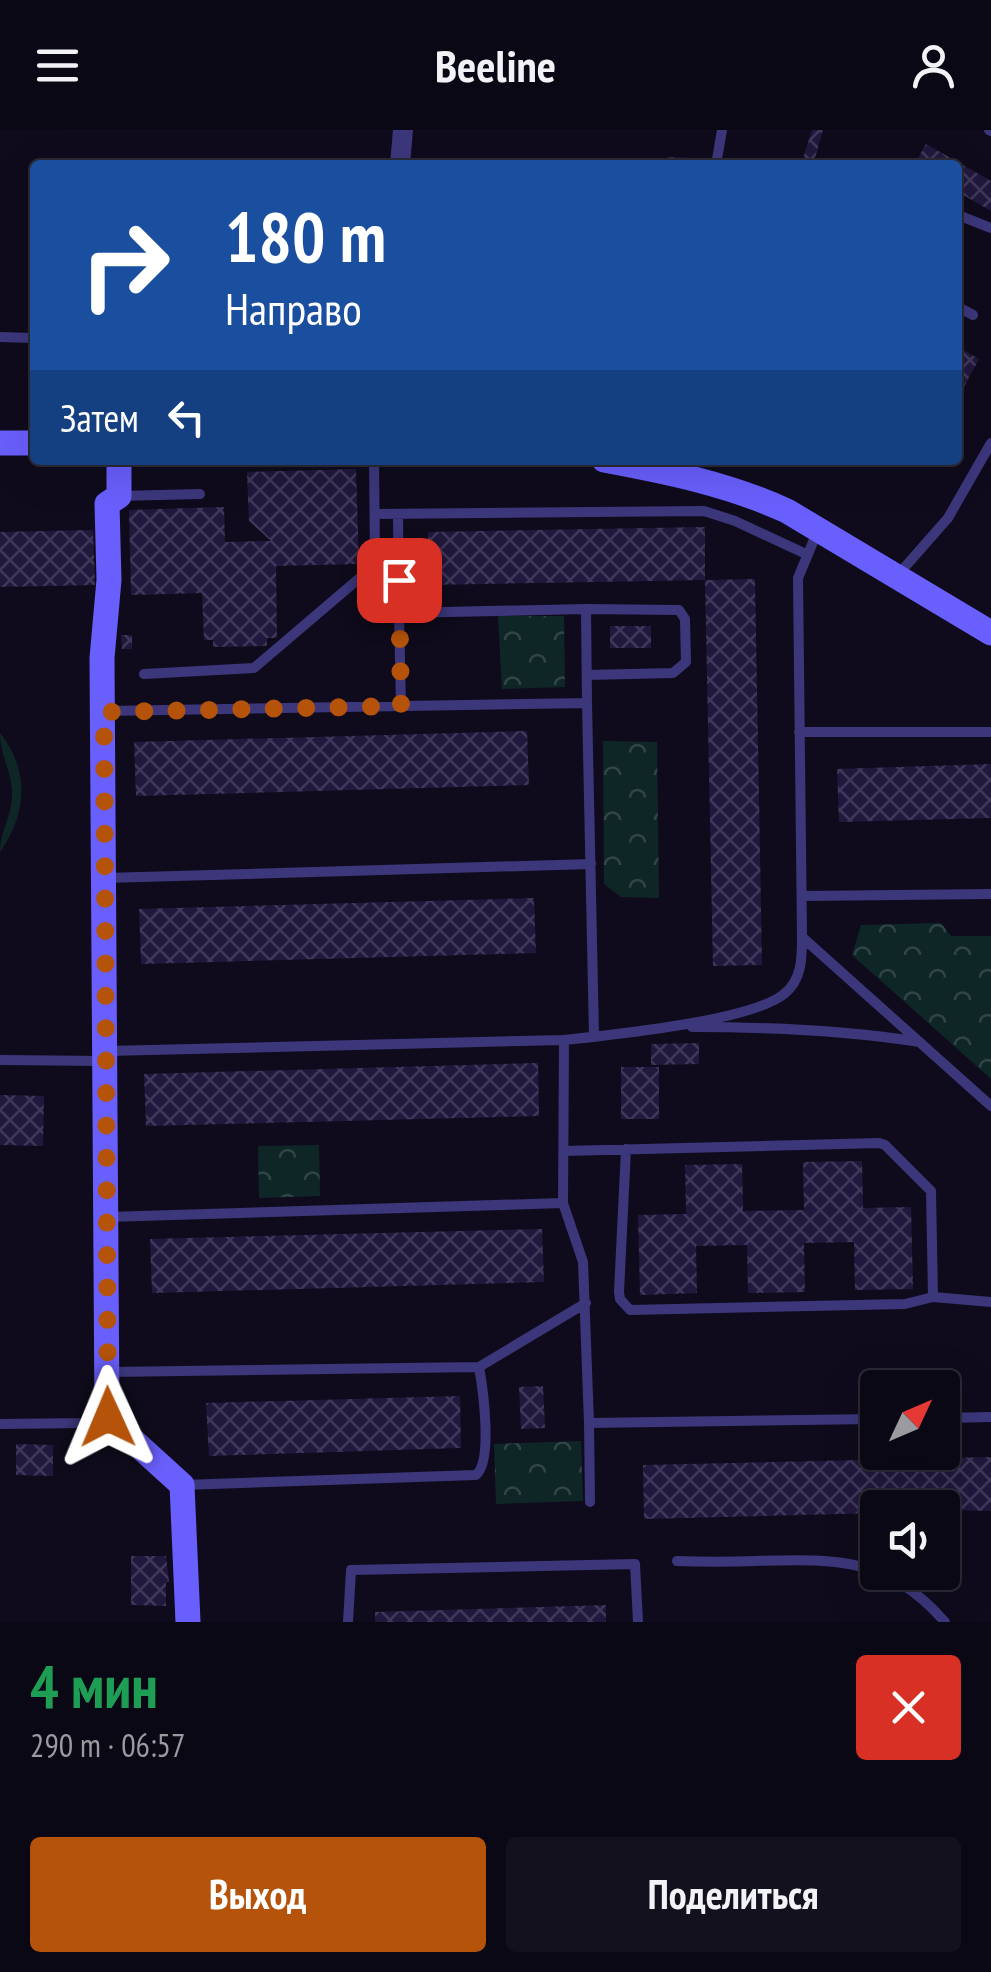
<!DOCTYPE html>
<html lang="ru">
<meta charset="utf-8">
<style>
:root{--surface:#0b0815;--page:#14111e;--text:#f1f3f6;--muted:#9a9aa0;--line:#2b2934;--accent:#b45309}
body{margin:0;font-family:"PT Sans Narrow",sans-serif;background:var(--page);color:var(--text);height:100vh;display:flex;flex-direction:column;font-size:38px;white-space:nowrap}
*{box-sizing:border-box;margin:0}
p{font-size:32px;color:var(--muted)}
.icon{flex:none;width:55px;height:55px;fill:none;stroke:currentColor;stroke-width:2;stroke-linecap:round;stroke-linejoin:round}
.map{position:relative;height:1492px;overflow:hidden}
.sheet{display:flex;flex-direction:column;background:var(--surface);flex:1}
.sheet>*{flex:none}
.hud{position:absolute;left:30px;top:30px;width:932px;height:305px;border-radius:10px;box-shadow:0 10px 40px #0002,0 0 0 2px var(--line);background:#1a4fa0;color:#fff;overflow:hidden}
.needle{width:65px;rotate:46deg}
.fabs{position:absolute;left:860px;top:1240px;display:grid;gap:20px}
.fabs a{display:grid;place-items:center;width:100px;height:100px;border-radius:10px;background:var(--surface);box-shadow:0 10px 40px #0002,0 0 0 2px var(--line);font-size:50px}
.pin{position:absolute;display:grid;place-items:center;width:85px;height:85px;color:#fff;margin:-42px;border-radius:20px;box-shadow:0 5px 15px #0006}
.me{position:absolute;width:110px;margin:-55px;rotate:359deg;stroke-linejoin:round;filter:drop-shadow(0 0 8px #0008)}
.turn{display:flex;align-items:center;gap:35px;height:210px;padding:0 30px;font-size:45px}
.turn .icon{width:130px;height:130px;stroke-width:2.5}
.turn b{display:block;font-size:70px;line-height:85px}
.then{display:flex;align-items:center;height:95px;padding:0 30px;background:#0003;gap:20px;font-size:38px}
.round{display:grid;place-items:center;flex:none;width:105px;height:105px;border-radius:10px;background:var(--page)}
.headline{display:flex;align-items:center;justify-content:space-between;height:170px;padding:0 30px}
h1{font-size:60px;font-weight:700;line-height:75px;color:#1e9e55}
.cta{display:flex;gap:20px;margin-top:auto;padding:20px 30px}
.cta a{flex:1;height:115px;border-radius:10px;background:var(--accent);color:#fff;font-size:40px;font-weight:700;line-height:115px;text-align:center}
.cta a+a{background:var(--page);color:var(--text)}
header{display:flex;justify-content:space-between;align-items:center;height:130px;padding:0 30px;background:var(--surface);font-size:45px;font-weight:700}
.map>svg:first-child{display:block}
</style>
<header><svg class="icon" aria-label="menu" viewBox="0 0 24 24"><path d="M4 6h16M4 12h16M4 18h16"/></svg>Beeline<svg class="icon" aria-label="person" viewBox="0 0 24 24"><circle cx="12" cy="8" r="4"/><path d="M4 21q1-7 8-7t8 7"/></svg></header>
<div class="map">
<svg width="991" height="1492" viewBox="0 0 991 1492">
<defs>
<pattern id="park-crowns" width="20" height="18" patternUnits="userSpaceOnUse" patternTransform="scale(2.5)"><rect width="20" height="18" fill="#0f2626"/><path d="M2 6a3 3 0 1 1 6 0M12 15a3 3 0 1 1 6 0" fill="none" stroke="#314447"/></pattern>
<pattern id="building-cross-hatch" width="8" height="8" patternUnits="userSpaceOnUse" patternTransform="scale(2.5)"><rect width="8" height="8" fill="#21183d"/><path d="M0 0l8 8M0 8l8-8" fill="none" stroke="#40385a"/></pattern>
</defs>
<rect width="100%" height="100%" fill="#0f0b1c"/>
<!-- grass -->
<path fill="#0f2626" d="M0 603C30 640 27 684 0 722 0 702 11 687 12 667 13 643 0 626 0 603Z"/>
<!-- park -->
<path fill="url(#park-crowns)" d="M498 486H564L565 557 502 559Z
M603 611 657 612 659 768 621 767 604 754Z
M941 793 951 806H991V949L852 825 861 795Z
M319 1015 320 1066 259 1068 258 1016Z
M581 1311 583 1371 496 1374 494 1314Z"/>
<!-- building -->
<path fill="url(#building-cross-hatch)" d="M812 0H823L813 35H801Z
M926 14 991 51V81L958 62V35H914Z
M668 27 690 28V35H668Z
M958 217 979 229 958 268Z
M356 339 359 434 276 436 277 508H267V516L213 517V510H204L202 463 131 465 129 380 224 377 225 412 271 411 249 391 247 342Z
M705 397V450L429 455 428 402Z
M93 400 95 455 0 457V402Z
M755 449 762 835 713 836 705 450Z
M610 496H651V518H610Z
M121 505H132V519H122Z
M527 601 529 655 136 666 134 612Z
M991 634V688L839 692 837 639Z
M534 768 536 823 141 834 139 779Z
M699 913V934L651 935V914Z
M538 933 539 986 146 996 144 944Z
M621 937H659V989H621Z
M0 965 44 966 43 1016 0 1015Z
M862 1031 863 1078 911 1077 913 1159 855 1160 854 1112 804 1113 805 1162 748 1163 747 1115 696 1116 697 1163 640 1165 638 1085 686 1084 685 1035 742 1034 743 1081 804 1080 803 1032Z
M542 1099 544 1152 152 1163 150 1109Z
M543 1256 545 1298 521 1299 519 1257Z
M460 1266 461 1318 209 1326 206 1273Z
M16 1314 53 1315V1346L16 1345Z
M991 1327V1381L878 1378V1383L644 1389 643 1335Z
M131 1426H166L169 1452H166V1476L131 1475Z
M606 1475V1492H375V1482Z"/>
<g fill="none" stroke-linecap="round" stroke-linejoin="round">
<!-- lane -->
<path stroke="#3c377b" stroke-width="10" d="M989 0 991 1
M716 35 722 0
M958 85 991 98
M958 177 973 185
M0 207 35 208
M120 366 200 364
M375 384 704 381 735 391 806 424
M398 384 399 483 586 479 587 573
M897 446 948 388 991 313
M586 479 679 480 685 489 686 532 673 543 587 545
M399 483 401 576
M144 544 254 538 369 440 375 427 374 330
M103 581 587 573 594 907
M799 602H991
M105 748 591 734
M802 766 991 764
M802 807 991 976
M692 897C768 897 844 900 920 912
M564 910C611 905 751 891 784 864 802 850 802 828 802 807L798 448 818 400
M107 921 564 910 563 1073 583 1132 589 1293 878 1289
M0 930 104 931
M564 1021 879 1013 885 1015 931 1061 933 1167 905 1174 630 1180 620 1169 619 1162 626 1019
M107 1087 563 1073
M933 1167 991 1172
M479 1237 586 1173
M108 1242 479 1237C483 1259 493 1331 476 1345L182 1355
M942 1288 991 1287
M589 1293 590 1372
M0 1294 84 1293 107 1287
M677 1431C703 1432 729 1432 755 1431 836 1429 887 1426 945 1492
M348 1492 351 1440 635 1434 638 1492"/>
<!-- street -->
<path stroke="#3c377b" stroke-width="20" d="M400 35 403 0"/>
<!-- secondary -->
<path stroke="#695ffd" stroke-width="25" d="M0 313H35
M119 330V366L107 374 109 450 102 528 107 1287 182 1355 188 1492
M604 330C668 342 728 354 787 381L991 503"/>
</g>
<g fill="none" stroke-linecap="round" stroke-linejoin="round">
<!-- route -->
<path stroke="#b45309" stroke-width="18" stroke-dasharray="0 32.4" d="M108 1287 104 582 401 576 399 450"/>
</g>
</svg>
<div class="fabs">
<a><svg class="needle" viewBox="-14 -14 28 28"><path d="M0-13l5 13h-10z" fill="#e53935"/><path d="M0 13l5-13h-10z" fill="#9a9aa0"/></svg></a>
<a><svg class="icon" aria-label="sound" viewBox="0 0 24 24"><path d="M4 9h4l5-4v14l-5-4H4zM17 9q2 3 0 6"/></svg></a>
</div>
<div class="pin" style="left:399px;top:450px;background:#d93025"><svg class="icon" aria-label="arrive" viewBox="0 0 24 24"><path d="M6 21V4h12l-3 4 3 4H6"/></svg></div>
<svg class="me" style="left:108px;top:1287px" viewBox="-20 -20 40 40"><path d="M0-17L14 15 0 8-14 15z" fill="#b45309" stroke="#fff" stroke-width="4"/></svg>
<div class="hud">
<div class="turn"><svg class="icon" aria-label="right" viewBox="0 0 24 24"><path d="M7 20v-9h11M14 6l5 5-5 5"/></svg><div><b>180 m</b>Направо</div></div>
<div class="then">Затем<svg class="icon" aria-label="left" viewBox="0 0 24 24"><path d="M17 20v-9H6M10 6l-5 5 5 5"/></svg></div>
</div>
</div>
<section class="sheet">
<div class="headline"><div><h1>4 мин</h1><p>290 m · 06:57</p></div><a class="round" style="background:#d93025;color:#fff"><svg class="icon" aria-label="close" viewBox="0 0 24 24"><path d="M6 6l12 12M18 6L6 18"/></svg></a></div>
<div class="cta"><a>Выход</a><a>Поделиться</a></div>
</section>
